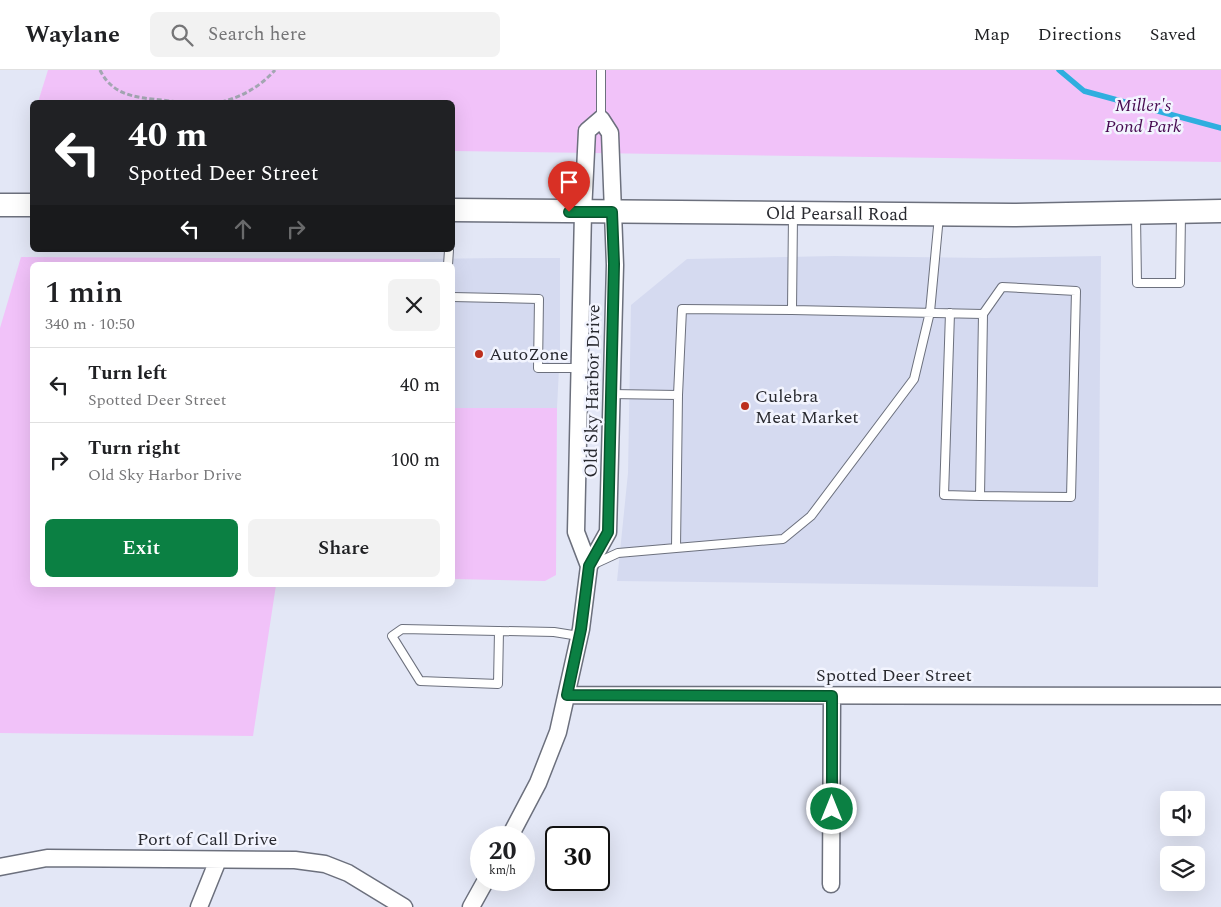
<!DOCTYPE html>
<meta charset="utf-8">
<style>
:root{--surface:#fff;--page:#f2f2f2;--text:#202124;--muted:#757577;--line:#e0e0e0;--accent:#0b8043}
body{margin:0;font-family:Spectral,serif;background:var(--page);color:var(--text);height:100vh;display:flex;flex-direction:column;font-size:19px;white-space:nowrap}
*{box-sizing:border-box;margin:0}
p{font-size:16px;color:var(--muted)}
.icon{flex:none;width:28px;height:28px;fill:none;stroke:currentColor;stroke-width:2;stroke-linecap:round;stroke-linejoin:round}
.map{position:relative;flex:1;overflow:hidden}
.drawer{position:absolute;left:30px;top:192px;width:425px;height:325px;display:flex;flex-direction:column;background:var(--surface);border-radius:8px;box-shadow:0 5px 20px #0002}
.drawer>*{flex:none}
.top-card{position:absolute;left:30px;top:30px;width:425px;height:152px;border-radius:8px;box-shadow:0 5px 20px #0002;background:#202124;color:#fff;overflow:hidden}
.buttons{position:absolute;left:1160px;top:721px;display:grid;gap:10px}
.buttons a{display:grid;place-items:center;width:45px;height:45px;border-radius:8px;background:var(--surface);box-shadow:0 5px 20px #0002;font-size:25px}
.speed{position:absolute;left:470px;top:756px;display:flex;gap:10px;font-size:25px;font-weight:700;text-align:center}
.speed>*{display:grid;place-content:center;width:65px;height:65px;border-radius:50%;background:var(--surface);box-shadow:0 5px 20px #0002;line-height:1}
.speed small{font-size:12px;font-weight:400}
.speed .limit{border:2px solid #111;border-radius:8px;background:#fff;color:#111}
.pin{position:absolute;display:grid;place-items:center;width:42px;height:42px;color:#fff;margin:-51px -21px;border-radius:50% 50% 50% 0;rotate:-45deg;box-shadow:0 0 5px #0007}
.pin .icon{rotate:45deg}
.me{position:absolute;width:55px;margin:-28px;rotate:0deg;stroke-linejoin:round;filter:drop-shadow(0 0 4px #0008)}
.turn{display:flex;align-items:center;gap:18px;height:105px;padding:0 15px;font-size:22px}
.turn .icon{width:65px;height:65px;stroke-width:2.5}
.turn b{display:block;font-size:35px;line-height:42px}
.lanes{display:flex;align-items:center;height:48px;padding:0 15px;background:#0003;justify-content:center;gap:25px;direction:ltr}
.lanes .off{opacity:.35}
.round{display:grid;place-items:center;flex:none;width:52px;height:52px;border-radius:8px;background:var(--page)}
.overview{display:flex;align-items:center;justify-content:space-between;height:85px;padding:0 15px}
h1{font-size:30px;font-weight:600;line-height:38px}
.cta{display:flex;gap:10px;margin-top:auto;padding:10px 15px}
.cta a{flex:1;height:58px;border-radius:8px;background:var(--accent);color:#fff;font-size:20px;font-weight:600;line-height:58px;text-align:center}
.cta a+a{background:var(--page);color:var(--text)}
ul{padding:0;list-style:none}
li{display:flex;align-items:center;gap:15px;height:75px;padding:0 15px;border-top:1px solid var(--line)}
li div{flex:1}
li b{display:block;font-size:19px}
li em{font-style:normal}
header{display:flex;align-items:center;gap:30px;box-sizing:border-box;height:70px;padding:0 25px;background:var(--surface);border-bottom:1px solid var(--line)}
header strong{font-size:24px}
nav{display:flex;gap:28px;margin-inline-start:auto;font-size:18px}
.search{width:350px;height:45px;background:var(--page);display:flex;align-items:center;gap:12px;box-sizing:border-box;padding:0 18px;border-radius:8px;color:var(--muted);font-size:19px}
.map>svg:first-child{display:block}
</style>
<header>
<strong>Waylane</strong>
<div class="search"><svg class="icon" aria-label="search" viewBox="0 0 24 24"><circle cx="10" cy="10" r="6"/><path d="M15 15l6 6"/></svg>Search here</div>
<nav><a>Map</a><a>Directions</a><a>Saved</a></nav>
</header>
<div class="map">
<svg width="1221" height="837" viewBox="0 0 1221 837">
<rect width="100%" height="100%" fill="#e3e7f6"/>
<!-- built -->
<path fill="#d5daf0" d="M834 186 985 188 1101 186 1098 517 617 511 628 403 631 235 687 189Z
M499 188H560V279L557 338H453L452 195H420V189Z"/>
<!-- green -->
<path fill="#f1c2f9" d="M48 0H1221V92L453 81 452 32H38Z
M21 187 420 189V195H32V515H276L253 666 0 663V258Z
M453 338H557L556 505 545 511 453 509Z"/>
<g fill="none" stroke-linecap="round" stroke-linejoin="round">
<!-- stream -->
<path stroke="#2faedf" stroke-width="5.5" d="M1059 0 1084 21 1221 58"/>
<defs>
<path id="lane" d="M601 0V49
M1136 145 1137 213H1180L1181 144
M448 195 449 180
M452 227 539 229 538 298H579
M792 240 983 244 980 426 1071 427 1076 221 1002 217 983 244
M950 243 944 425 980 426
M611 324 678 325
M676 478 783 469 811 446 914 309 930 242 939 146
M592 495 618 483 676 478 678 325 682 239 792 240 793 145
M499 561 498 614 420 611 392 566 402 559 554 562 579 566"/>
<path id="street" d="M567 625 1221 626
M509 768 538 713 558 662 581 559 589 496 608 462 615 195 610 63 601 49 587 61 583 142 576 462 589 496
M0 797 47 788 295 790 325 794 348 803 404 837
M831 814 832 626
M199 837 218 790
M471 837 486 810"/>
<g id="secondary">
<path d="M0 135H32"/>
<path id="s1" d="M452 140 1013 145 1221 141"/>
</g>
</defs>
<!-- lane casing -->
<use href="#lane" stroke="#6c707d" stroke-width="10"/>
<!-- street casing -->
<use href="#street" stroke="#6c707d" stroke-width="19"/>
<!-- secondary casing -->
<use href="#secondary" stroke="#6c707d" stroke-width="25"/>
<!-- path -->
<path stroke="#a3a6b2" stroke-width="3" stroke-dasharray="5 2.5" stroke-linecap="butt" d="M100 0C115 31 146 27 177 32
M221 32C242 27 261 16 275 0"/>
<!-- lane -->
<use href="#lane" stroke="#fff" stroke-width="8"/>
<!-- street -->
<use href="#street" stroke="#fff" stroke-width="16"/>
<!-- secondary -->
<use href="#secondary" stroke="#fff" stroke-width="22"/>
</g>
<g fill="none" stroke-linecap="round" stroke-linejoin="round">
<defs>
<path id="route" d="M569 142H612L614 194 608 462 589 496 581 559 567 625 832 626V739"/>
</defs>
<!-- route casing -->
<use href="#route" stroke="#07532c" stroke-width="12"/>
<!-- route -->
<use href="#route" stroke="#0b8043" stroke-width="9"/>
</g>
<!-- markers -->
<g fill="#bc2f1e" stroke="#f2f4fe" stroke-width="2">
<circle cx="479" cy="284" r="5"/>
<circle cx="745" cy="336" r="5"/>
</g>
<g text-anchor="middle" stroke-width="5" stroke-linejoin="round" paint-order="stroke">
<!-- park labels -->
<g font-size="18" font-style="italic" fill="#460a50" stroke="#f2f4fe">
<text x="1143" y="41">Miller's<tspan x="1143" dy="21">Pond Park</tspan></text>
</g>
<!-- street labels -->
<g font-size="18" fill="#28292f" stroke="#f2f4fe">
<text dy="6" stroke="none"><textPath href="#s1" startOffset="385">Old Pearsall Road</textPath></text>
<text transform="translate(592 321) rotate(-89)" y="6">Old Sky Harbor Drive</text>
<text x="894" y="611">Spotted Deer Street</text>
<text x="207" y="775">Port of Call Drive</text>
</g>
<!-- poi labels -->
<g font-size="18" fill="#28292f" stroke="#f2f4fe" text-anchor="start">
<text x="489" y="290">AutoZone</text>
<text x="755" y="332">Culebra<tspan x="755" dy="21">Meat Market</tspan></text>
</g>
</g>
</svg>
<div class="buttons">
<a><svg class="icon" aria-label="sound" viewBox="0 0 24 24"><path d="M4 9h4l5-4v14l-5-4H4zM17 9q2 3 0 6"/></svg></a>
<a><svg class="icon" aria-label="layers" viewBox="0 0 24 24"><path d="M12 4l9 5-9 5-9-5zM3 14l9 5 9-5"/></svg></a>
</div>
<div class="speed"><div>20<small>km/h</small></div><div class="limit">30</div></div>
<div class="pin" style="left:569px;top:142px;background:#d93025"><svg class="icon" aria-label="arrive" viewBox="0 0 24 24"><path d="M6 21V4h12l-3 4 3 4H6"/></svg></div>
<svg class="me" style="left:832px;top:739px" viewBox="-20 -20 40 40"><circle r="17" fill="#0b8043" stroke="#fff" stroke-width="3"/><path d="M0-11L8 9 0 5-8 9z" fill="#fff"/></svg>
<div class="top-card">
<div class="turn"><svg class="icon" aria-label="left" viewBox="0 0 24 24"><path d="M17 20v-9H6M10 6l-5 5 5 5"/></svg><div><b>40 m</b>Spotted Deer Street</div></div>
<div class="lanes"><svg class="icon" aria-label="left" viewBox="0 0 24 24"><path d="M17 20v-9H6M10 6l-5 5 5 5"/></svg><svg class="icon off" aria-label="ahead" viewBox="0 0 24 24"><path d="M12 20V5M6 11l6-6 6 6"/></svg><svg class="icon off" aria-label="right" viewBox="0 0 24 24"><path d="M7 20v-9h11M14 6l5 5-5 5"/></svg></div>
</div>
<section class="drawer">
<div class="overview"><div><h1>1 min</h1><p>340 m · 10:50</p></div><a class="round"><svg class="icon" aria-label="close" viewBox="0 0 24 24"><path d="M6 6l12 12M18 6L6 18"/></svg></a></div>
<ul>
<li><svg class="icon" aria-label="left" viewBox="0 0 24 24"><path d="M17 20v-9H6M10 6l-5 5 5 5"/></svg><div><b>Turn left</b><p>Spotted Deer Street</p></div><em>40 m</em></li>
<li><svg class="icon" aria-label="right" viewBox="0 0 24 24"><path d="M7 20v-9h11M14 6l5 5-5 5"/></svg><div><b>Turn right</b><p>Old Sky Harbor Drive</p></div><em>100 m</em></li>
</ul>
<div class="cta"><a>Exit</a><a>Share</a></div>
</section>
</div>
